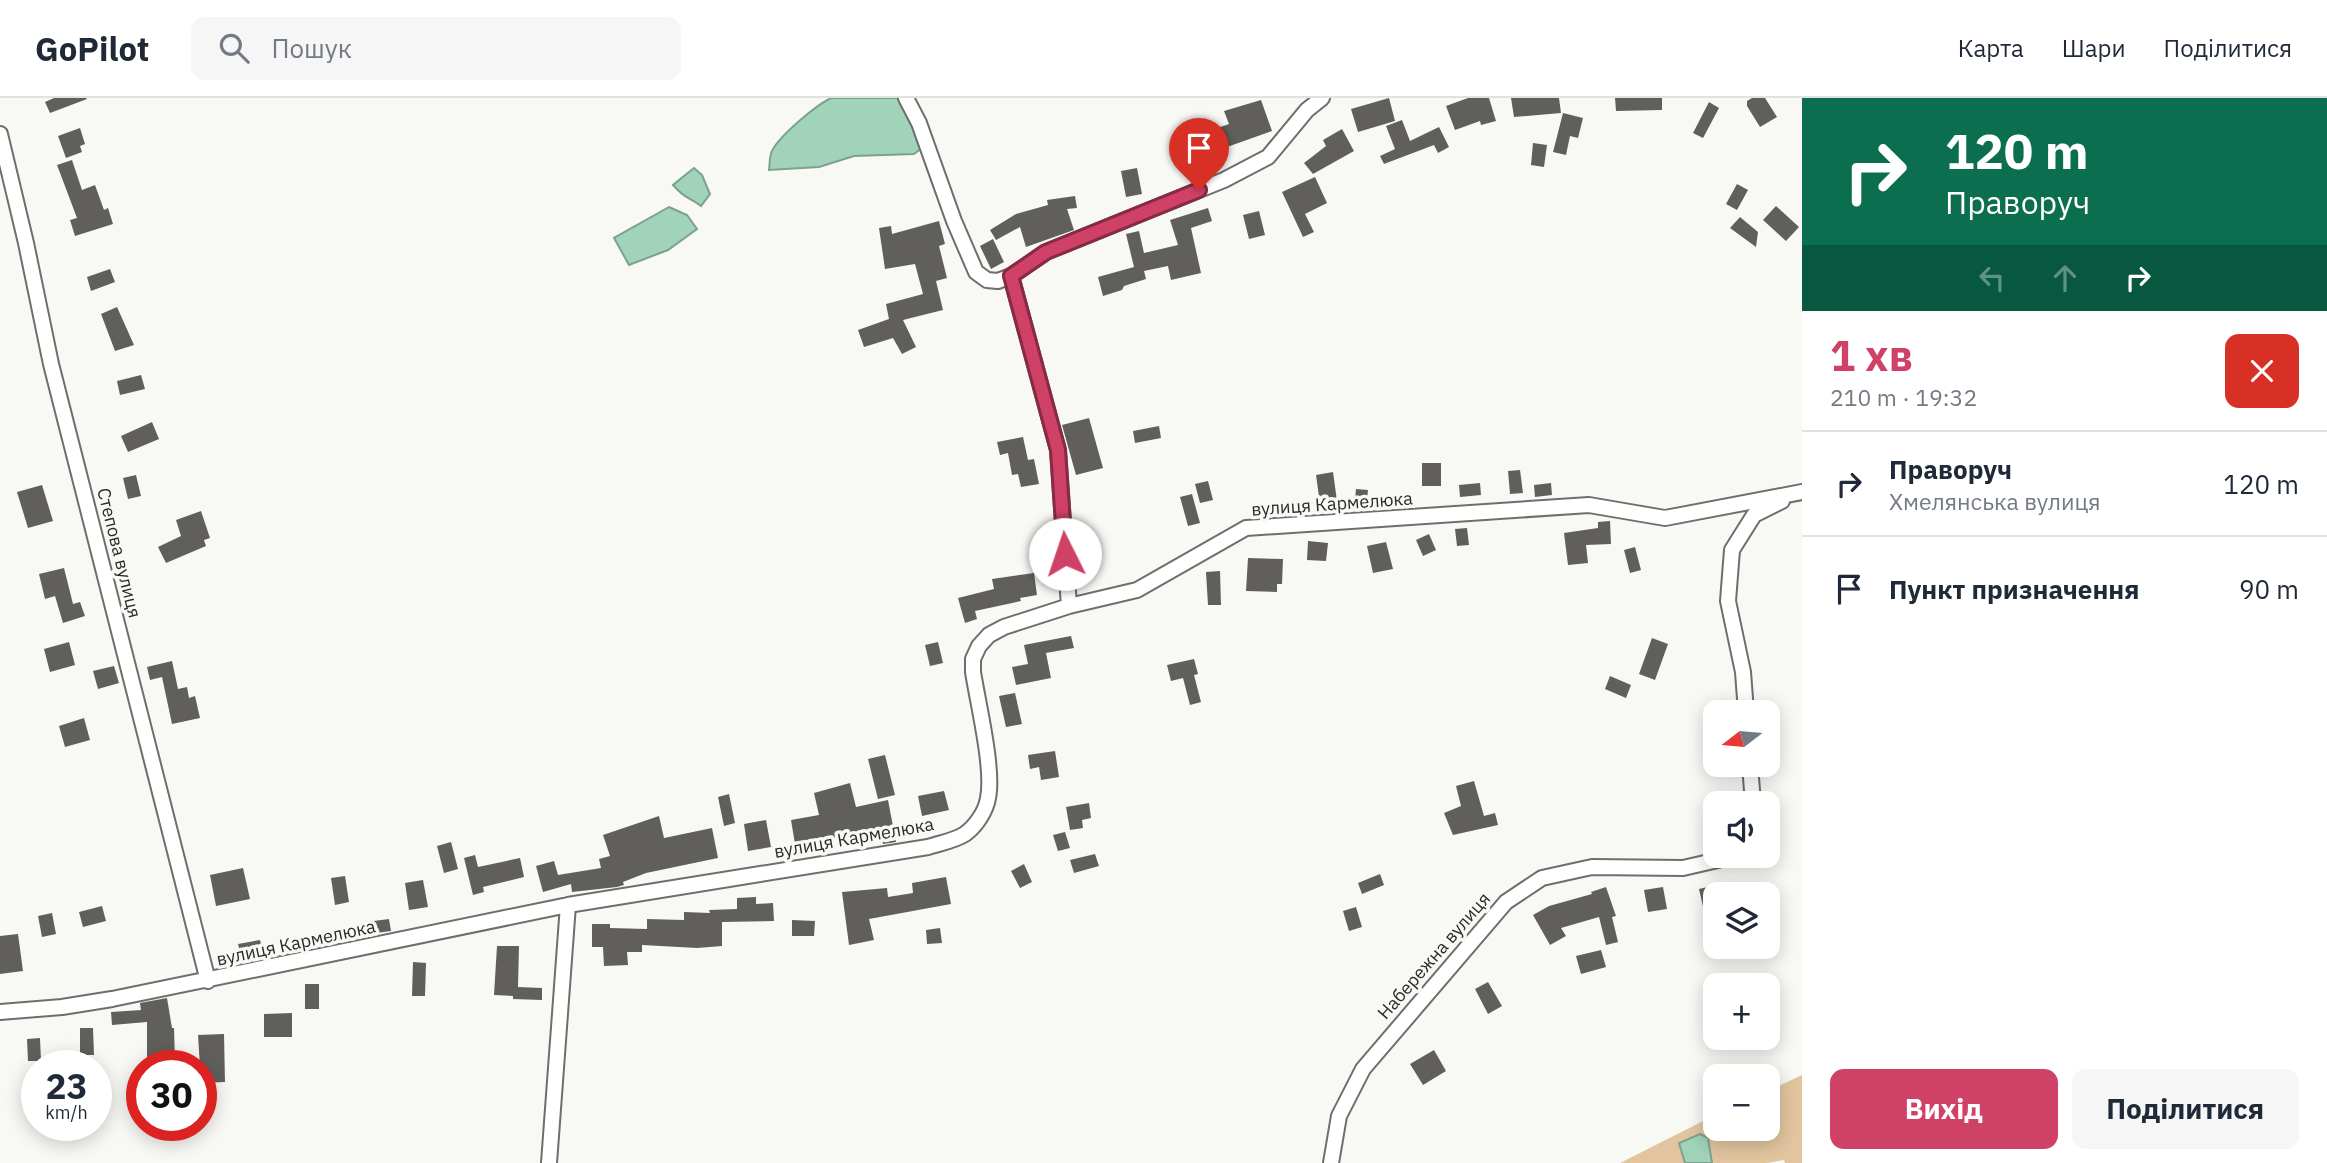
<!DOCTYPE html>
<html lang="uk">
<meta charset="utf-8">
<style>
:root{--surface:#fff;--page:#f6f6f7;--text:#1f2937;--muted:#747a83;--line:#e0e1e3;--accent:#d04167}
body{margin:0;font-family:"IBM Plex Sans",sans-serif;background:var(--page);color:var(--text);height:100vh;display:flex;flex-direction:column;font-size:26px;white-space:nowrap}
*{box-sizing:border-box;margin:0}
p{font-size:23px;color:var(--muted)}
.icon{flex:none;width:38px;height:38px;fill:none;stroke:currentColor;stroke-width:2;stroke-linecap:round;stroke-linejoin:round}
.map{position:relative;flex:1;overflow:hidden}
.sheet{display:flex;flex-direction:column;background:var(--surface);width:525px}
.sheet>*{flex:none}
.hud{background:#0b6e4f;color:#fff;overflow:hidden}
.needle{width:46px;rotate:254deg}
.tools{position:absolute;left:1703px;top:602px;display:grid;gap:14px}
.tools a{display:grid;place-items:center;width:77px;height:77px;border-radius:14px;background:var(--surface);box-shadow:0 4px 18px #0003;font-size:35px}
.speed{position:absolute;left:21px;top:952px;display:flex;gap:14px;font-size:35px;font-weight:700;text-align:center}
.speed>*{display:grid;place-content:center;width:91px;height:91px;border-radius:50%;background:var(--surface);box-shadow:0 4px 18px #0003;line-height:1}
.speed small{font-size:18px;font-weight:400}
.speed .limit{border:10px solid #d22;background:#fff;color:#111}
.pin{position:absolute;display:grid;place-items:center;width:60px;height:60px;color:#fff;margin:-72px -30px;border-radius:50% 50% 50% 0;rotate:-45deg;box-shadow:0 0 7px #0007}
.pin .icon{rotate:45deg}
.me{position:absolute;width:77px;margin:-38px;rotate:356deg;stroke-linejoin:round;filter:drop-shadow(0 0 5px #0008)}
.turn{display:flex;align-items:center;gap:24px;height:147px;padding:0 28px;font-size:32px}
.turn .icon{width:91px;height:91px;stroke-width:2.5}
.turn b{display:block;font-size:49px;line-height:60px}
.lanes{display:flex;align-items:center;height:66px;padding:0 28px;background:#0003;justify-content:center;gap:35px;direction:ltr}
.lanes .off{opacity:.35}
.round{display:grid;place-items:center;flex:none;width:74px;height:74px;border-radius:14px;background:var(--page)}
.summary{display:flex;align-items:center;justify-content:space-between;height:119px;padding:0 28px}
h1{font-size:42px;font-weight:700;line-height:52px;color:var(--accent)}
.action{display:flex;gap:14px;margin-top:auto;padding:14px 28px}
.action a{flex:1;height:80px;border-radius:14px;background:var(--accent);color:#fff;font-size:28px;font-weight:700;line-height:80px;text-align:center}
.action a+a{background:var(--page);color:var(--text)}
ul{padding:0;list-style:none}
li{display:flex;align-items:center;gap:21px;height:105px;padding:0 28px;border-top:2px solid var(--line)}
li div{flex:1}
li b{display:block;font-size:26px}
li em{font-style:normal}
header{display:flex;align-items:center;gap:42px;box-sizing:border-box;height:98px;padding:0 35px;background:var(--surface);border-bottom:2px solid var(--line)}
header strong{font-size:33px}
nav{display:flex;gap:38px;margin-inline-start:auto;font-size:24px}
.search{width:490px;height:63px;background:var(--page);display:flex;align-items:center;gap:18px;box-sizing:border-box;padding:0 24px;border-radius:14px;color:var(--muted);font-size:26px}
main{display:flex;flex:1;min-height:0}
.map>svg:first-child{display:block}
</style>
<header>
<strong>GoPilot</strong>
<div class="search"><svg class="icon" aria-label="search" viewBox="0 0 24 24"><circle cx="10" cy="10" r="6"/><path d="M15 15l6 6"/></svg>Пошук</div>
<nav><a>Карта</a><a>Шари</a><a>Поділитися</a></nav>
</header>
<main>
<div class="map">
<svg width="1802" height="1065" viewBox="0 0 1802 1065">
<rect width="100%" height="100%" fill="#f8f9f5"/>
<!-- green -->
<path fill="#e2c59f" d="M1802 977V1065H1785L1784 1062 1767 1065H1712L1708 1040 1679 1045 1685 1065H1620L1715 1017V1031H1768V993Z"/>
<!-- water -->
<path fill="#a0d3b9" stroke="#7da18e" stroke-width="2" d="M831 0H904L922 50 914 56 854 58 819 69 769 72C770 66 769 56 773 51 782 36 816 7 831 0Z
M694 70 702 77 710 96 701 108C688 98 686 102 673 87Z
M669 109 687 117 697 131 668 152 629 167 614 140Z
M1700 1036 1708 1040 1712 1065H1685L1679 1045Z"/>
<!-- building -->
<path fill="#605f5b" d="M54 0H86L87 1 50 15 45 4Z
M1389 0 1395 23 1358 34 1351 11Z
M1468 0H1489L1496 23 1481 27 1480 23 1455 32 1446 8Z
M1511 0H1559L1561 15 1514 19Z
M1615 0H1662V12L1616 13Z
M1752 0H1765L1777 19 1760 29 1747 8V3Z
M1261 2 1272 33 1213 54 1216 62 1188 72 1177 42 1191 37 1192 39 1229 26 1224 13Z
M1709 4 1719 10 1703 40 1693 35Z
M1563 15 1583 20 1578 40 1570 38 1566 57 1553 54Z
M1402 22 1410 43 1439 29 1449 49 1438 55 1434 47 1384 66 1380 58 1395 51 1386 28Z
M80 30 85 46 80 48 82 54 66 60 58 38Z
M1342 31 1354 53 1313 76 1304 65 1326 48 1323 42Z
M1533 45 1547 47 1544 69 1531 67Z
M72 62 82 92 95 87 104 112 108 110 113 126 75 138 70 122 77 120 57 67Z
M1137 70 1142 96 1126 99 1121 73Z
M1315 79 1327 105 1305 116 1314 134 1303 139 1282 94Z
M1737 86 1748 92 1737 112 1726 106Z
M1075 98 1077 110 1067 111 1074 132 1026 149 1020 129 996 142 990 132 1016 116 1048 107 1047 102Z
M1776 108 1799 129 1786 143 1763 122Z
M1208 110 1212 123 1191 130 1201 175 1171 182 1168 168 1144 173 1146 181 1124 188 1122 192 1103 198 1098 179 1134 169 1126 136 1139 133 1144 155 1178 147 1170 122Z
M1259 113 1265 137 1249 141 1243 117Z
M1740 119 1758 134 1756 149 1730 130Z
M939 123 945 146 939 148 947 180 936 183 943 212 903 222 916 249 902 256 893 240 864 249 858 232 889 221 886 206 923 196 915 166 885 171 879 130 891 128 892 136Z
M993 141 1004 164 991 171 980 148Z
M110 171 115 184 91 193 87 179Z
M117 209 134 247 115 253 101 216Z
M141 277 145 291 120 297 117 283Z
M1089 320 1103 370 1076 377 1062 327Z
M152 324 159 341 128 354 121 338Z
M1159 328 1161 340 1135 345 1133 333Z
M1023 339 1028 362 1034 361 1039 386 1021 389 1018 376 1012 377 1008 355 1000 357 997 344Z
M1422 365H1441V388H1422Z
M1520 372 1523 395 1510 396 1508 373Z
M1333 374 1337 403 1320 406 1316 377Z
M136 377 141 398 128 401 123 380Z
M1208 383 1213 402 1200 405 1195 386Z
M1480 385 1481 397 1460 399 1459 387Z
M1551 385 1552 397 1535 399 1534 387Z
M42 387 53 423 28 430 17 394Z
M1356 391 1368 392 1366 412 1354 411Z
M1192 396 1200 425 1188 428 1180 399Z
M201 413 210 440 204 442 206 448 166 465 158 449 181 438 176 422Z
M1610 423 1611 446 1586 447 1588 465 1568 467 1564 435 1598 430V424Z
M1467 430 1469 447 1457 448 1455 431Z
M1429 436 1436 452 1423 458 1416 442Z
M1308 443 1328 445 1326 463 1307 462Z
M1386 444 1393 471 1373 475 1367 448Z
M1635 449 1641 472 1630 475 1624 452Z
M1248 460 1283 461 1282 486H1277V494L1246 493Z
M64 470 73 506 80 504 85 518 63 525 55 498 45 501 39 476Z
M1220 473 1221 507H1208L1206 474Z
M1034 475 1037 497 1020 500 1021 503 975 513 977 521 965 525 958 500 994 491 992 481Z
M1071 538 1074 550 1046 555 1051 580 1016 587 1012 569 1028 566 1024 547Z
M1652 540 1668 546 1655 582 1639 576Z
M69 544 75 567 50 574 44 551Z
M938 544 943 565 930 568 925 547Z
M1194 561 1198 576 1194 577 1201 604 1190 607 1183 580 1171 583 1167 567Z
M172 563 178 591 187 589 189 600 195 598 200 620 172 626 162 579 150 582 147 569Z
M114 568 119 585 98 591 93 573Z
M1610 578 1631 587 1626 600 1605 591Z
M1015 595 1022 626 1006 629 999 598Z
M84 620 90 642 65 649 59 628Z
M1055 653 1059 679 1041 682 1039 669 1030 671 1028 657Z
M885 657 895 697 878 701 868 661Z
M1474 683 1484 718 1495 715 1498 727 1453 737 1444 715 1461 708 1456 688Z
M850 685 856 709 888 702 896 744 883 746 881 737 847 745 846 738 795 746 791 722 819 717 814 695Z
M944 693 949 712 922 718 918 698Z
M729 696 735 725 724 728 718 699Z
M1089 705 1091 720 1082 722 1083 730 1070 732 1066 709Z
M659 718 664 740 712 730 718 760 646 775 623 784 624 787 617 789 572 794 571 786 543 794 536 768 554 763 558 777 601 770 599 761 610 758 603 737Z
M766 722 771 749 748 753 744 726Z
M1065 734 1070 750 1058 753 1053 737Z
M451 744 458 771 444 775 437 748Z
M1095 756 1099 768 1074 775 1070 762Z
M475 757 478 769 520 760 524 779 483 789 484 794 473 797 464 760Z
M1024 766 1032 784 1020 790 1011 773Z
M243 770 250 801 216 808 210 777Z
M1380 776 1384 787 1362 796 1358 785Z
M345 778 349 804 335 807 331 780Z
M946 779 951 806 869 821 874 842 849 847 842 794 887 790 888 799 913 795 912 785Z
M423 782 428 809 409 812 405 785Z
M1712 788 1715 815 1705 817 1699 791Z
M1606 789 1616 818 1612 819 1618 844 1606 847 1599 819 1561 830 1566 838 1550 847 1533 817 1549 808 1592 796 1591 794Z
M1663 789 1667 811 1648 814 1644 792Z
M756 799V806L773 805 774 823 722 824V848L697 850 642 847V854H627L628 867 604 868 603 849H592V826H610V830L647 831V821L684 822V814L710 815 709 812 737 811V800Z
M102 808 106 823 83 829 79 814Z
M1356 809 1362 829 1349 833 1343 813Z
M52 815 56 836 42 839 38 818Z
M389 821 391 833 368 836 366 824Z
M792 822 815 823 814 838H792Z
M940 830 942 845 927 846 926 832Z
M18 836 23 873 0 876V838Z
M260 842 263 854 241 858 238 846Z
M497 848H519L518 889 542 890V902L513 901V898L494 897Z
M1601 852 1606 869 1581 876 1576 858Z
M413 864 426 865 425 898H412Z
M1488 884 1502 908 1488 916 1475 891Z
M305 886H319V911H305Z
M167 900 172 930H174L175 963H147V924L112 927 111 914 141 912 140 905Z
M292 915V939H264V916Z
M80 930H93L94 957H80Z
M224 936 225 984 201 985 198 937Z
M40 940 41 963H28L27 941Z
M1434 952 1446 973 1423 987 1410 966Z"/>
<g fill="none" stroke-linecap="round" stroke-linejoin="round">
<defs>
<path id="minor" d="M906 0 919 25 954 123 976 174 987 182 998 183 1011 178 1046 154 1224 82 1268 59 1307 12 1322 0
M0 36 26 145 51 266 208 883
M1011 178 1058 352 1069 508
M1746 614 1743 574 1728 503 1732 452 1754 417 1782 403
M1750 667 1753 705
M0 914 62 909 112 901 568 807 928 749C940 745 954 743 965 736 976 728 986 713 988 700 994 671 978 606 973 574V561L979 548 989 537 1004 529 1069 508 1137 492 1246 430 1589 407 1665 420 1802 394
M549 1065 568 807
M1331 1065 1339 1018 1363 971 1506 804 1542 780 1592 769 1683 770 1718 762 1724 758"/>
</defs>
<!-- minor casing -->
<use href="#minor" stroke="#6e6f6b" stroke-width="18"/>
<!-- minor -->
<use href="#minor" stroke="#fff" stroke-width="14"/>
</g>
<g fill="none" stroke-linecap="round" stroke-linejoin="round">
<defs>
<path id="route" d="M1065 456 1058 352 1011 178 1046 154 1199 92"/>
</defs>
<!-- route casing -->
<use href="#route" stroke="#872a43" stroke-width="18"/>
<!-- route -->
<use href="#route" stroke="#d04167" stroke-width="12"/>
</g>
<g text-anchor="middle" stroke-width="7" stroke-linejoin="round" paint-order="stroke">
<!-- street labels -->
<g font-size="18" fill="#2a2b29" stroke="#f8f9f5">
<text transform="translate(1332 406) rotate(-4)" y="6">вулиця Кармелюка</text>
<text transform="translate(119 455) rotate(76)" y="6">Степова вулиця</text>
<text transform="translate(854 740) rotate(-10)" y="6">вулиця Кармелюка</text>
<text transform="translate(296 845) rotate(-12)" y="6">вулиця Кармелюка</text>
<text transform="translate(1434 858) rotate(-49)" y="6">Набережна вулиця</text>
</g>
</g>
</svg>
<div class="tools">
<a><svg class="needle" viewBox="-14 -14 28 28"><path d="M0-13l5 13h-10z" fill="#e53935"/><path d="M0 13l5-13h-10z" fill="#747a83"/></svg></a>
<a><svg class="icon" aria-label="sound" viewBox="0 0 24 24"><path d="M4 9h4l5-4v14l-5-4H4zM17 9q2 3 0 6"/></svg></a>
<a><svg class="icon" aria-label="layers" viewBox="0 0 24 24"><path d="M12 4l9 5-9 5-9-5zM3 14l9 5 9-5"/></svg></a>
<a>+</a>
<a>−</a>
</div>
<div class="speed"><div>23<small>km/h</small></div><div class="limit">30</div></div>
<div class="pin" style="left:1199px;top:92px;background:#d93025"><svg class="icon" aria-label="arrive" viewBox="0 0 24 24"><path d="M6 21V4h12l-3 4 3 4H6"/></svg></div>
<svg class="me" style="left:1065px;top:456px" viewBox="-20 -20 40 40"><circle r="19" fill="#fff"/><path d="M0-13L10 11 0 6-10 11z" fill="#d04167"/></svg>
</div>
<section class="sheet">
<div class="hud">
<div class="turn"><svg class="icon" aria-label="right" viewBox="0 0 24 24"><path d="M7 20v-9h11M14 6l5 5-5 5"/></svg><div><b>120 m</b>Праворуч</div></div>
<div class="lanes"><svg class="icon off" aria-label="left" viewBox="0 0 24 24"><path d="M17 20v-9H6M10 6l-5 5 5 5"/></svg><svg class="icon off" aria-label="ahead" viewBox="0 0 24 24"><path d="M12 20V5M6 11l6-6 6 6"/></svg><svg class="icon" aria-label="right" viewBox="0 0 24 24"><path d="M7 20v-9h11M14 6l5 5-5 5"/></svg></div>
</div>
<div class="summary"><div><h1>1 хв</h1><p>210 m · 19:32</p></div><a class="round" style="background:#d93025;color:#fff"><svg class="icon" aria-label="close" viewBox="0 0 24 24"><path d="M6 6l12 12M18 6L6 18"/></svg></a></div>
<ul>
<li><svg class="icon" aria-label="right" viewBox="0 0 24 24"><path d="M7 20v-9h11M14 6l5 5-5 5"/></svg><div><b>Праворуч</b><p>Хмелянська вулиця</p></div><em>120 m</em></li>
<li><svg class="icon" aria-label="arrive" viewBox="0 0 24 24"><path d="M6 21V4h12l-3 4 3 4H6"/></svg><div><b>Пункт призначення</b></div><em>90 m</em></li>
</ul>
<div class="action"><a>Вихід</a><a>Поділитися</a></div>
</section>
</main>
